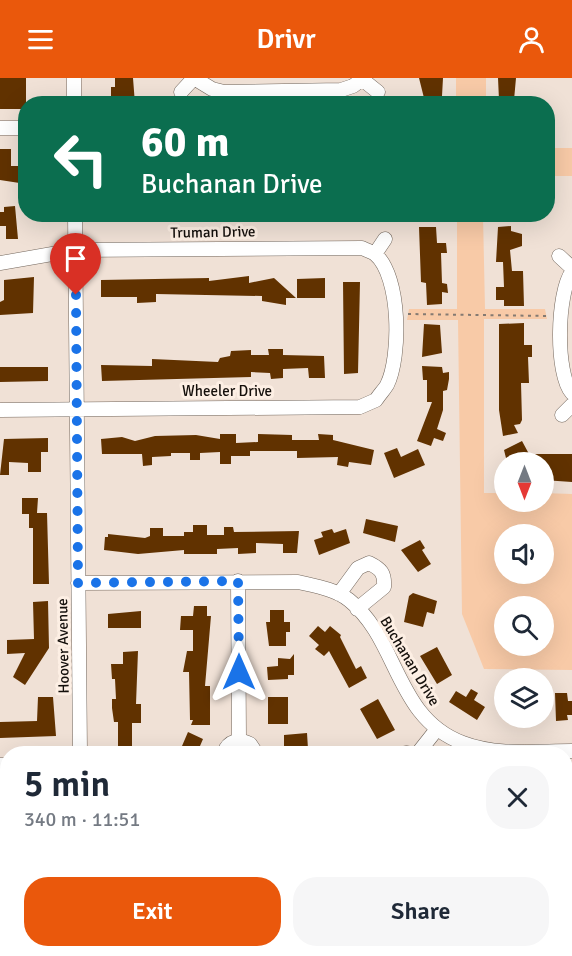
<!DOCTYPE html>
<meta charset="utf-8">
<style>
:root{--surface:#fff;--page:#f6f6f7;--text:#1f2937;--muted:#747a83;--accent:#ea580c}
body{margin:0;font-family:Signika,sans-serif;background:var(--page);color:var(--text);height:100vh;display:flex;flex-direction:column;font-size:22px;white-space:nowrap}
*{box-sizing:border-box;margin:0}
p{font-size:20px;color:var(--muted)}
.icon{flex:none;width:33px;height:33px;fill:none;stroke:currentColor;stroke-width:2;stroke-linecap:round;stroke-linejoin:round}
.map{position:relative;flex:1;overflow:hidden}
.drawer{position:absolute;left:0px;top:668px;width:573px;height:212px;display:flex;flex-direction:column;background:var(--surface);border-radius:24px 24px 0 0;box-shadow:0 6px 24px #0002}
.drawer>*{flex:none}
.banner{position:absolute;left:18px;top:18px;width:537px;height:126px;border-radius:24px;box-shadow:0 6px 24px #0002;background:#0b6e4f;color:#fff;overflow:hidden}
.needle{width:39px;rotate:180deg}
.buttons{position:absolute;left:494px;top:374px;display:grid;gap:12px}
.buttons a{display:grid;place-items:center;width:60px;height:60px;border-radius:50%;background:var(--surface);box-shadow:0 6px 24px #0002;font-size:30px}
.pin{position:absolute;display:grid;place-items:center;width:51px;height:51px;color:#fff;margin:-62px -26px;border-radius:50% 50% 50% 0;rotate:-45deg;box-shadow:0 0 6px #0007}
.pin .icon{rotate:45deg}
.me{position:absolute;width:66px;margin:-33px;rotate:0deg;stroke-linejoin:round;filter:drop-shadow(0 0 4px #0008)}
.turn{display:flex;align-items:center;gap:21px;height:126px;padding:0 24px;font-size:27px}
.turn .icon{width:78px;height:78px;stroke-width:2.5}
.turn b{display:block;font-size:42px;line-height:51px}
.round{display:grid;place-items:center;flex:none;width:63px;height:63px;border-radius:24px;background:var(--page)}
.headline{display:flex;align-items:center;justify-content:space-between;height:102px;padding:0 24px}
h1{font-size:36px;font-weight:600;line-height:45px}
.button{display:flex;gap:12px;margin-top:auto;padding:12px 24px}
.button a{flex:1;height:69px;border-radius:24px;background:var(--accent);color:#fff;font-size:24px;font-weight:600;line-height:69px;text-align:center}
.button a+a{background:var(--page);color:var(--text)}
header{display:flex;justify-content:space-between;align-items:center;height:78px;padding:0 24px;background:var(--accent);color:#fff;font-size:27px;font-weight:600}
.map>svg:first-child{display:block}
</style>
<header><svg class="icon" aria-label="menu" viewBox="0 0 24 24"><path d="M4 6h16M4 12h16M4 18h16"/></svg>Drivr<svg class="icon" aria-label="person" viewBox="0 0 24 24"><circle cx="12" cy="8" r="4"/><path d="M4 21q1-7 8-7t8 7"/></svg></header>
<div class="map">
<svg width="572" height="878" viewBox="0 0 572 878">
<rect width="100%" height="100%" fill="#f0e1d6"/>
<!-- green -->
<path fill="#f8caa7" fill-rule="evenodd" d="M456 0H486V25H456Z
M548 70H572V98H548Z
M457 137H483L485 231H545L547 241H484V415H504V423H543V415L572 416V592L484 591 462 536 458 242H407L409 231H457ZM504 456H543V495H504ZM504 528H543V567H504Z
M472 872H522L525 878H472Z"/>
<!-- building -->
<path fill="#613200" d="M0 0H26V31H0Z
M115 0H133L135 26 111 25V9H115Z
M419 0H443L442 18 424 20Z
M498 0H516L514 22H499Z
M0 71H11V88H26V106L0 102Z
M15 128 18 161H6V148H0V134H4V129Z
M511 148V153L522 156V168L510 172 512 193H523L524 228H504V222H496V209H504L503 184H496L498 149Z
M419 149H436L437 165H446L447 175H441L442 205 447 206 448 215 442 214V226L427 227 426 205 421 204Z
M249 198V205L274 200 296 220H286V227L262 223V218L156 216V224L137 225V219H101V202L209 200V203Z
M34 199 33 235 0 237V224L4 222V202Z
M325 200V220H297V201Z
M343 204H360L358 295 344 296Z
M524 245V267H532V279H528L529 305H521L522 342 520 346 514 347 518 355 503 358 499 332V246Z
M424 246 440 247 442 275 422 279Z
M268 271H283V277L324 278 325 300H309L308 290 283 291V300L271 301 270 295 251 294V299L102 303 101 287 152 288V281L218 284 220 280 230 278 231 273 251 272V277H269Z
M422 288 442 289 443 295 449 294V301L447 312 443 313V332L437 351 446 355 443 363 434 360 431 368 417 363 432 324H427V302H423Z
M0 289H48V303L0 304Z
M220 356H236V365L258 364V356L292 357V362H319L318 356 333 357V362L374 372 371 387 349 384 348 389 337 387 338 379 297 380V373H250V378H231V386H220V374L200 375V382H190V375H171V378L152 379V387L143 388 142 376H102L101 361 122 359 135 363 155 358 196 357 220 361Z
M48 360V374H41V394H28V385L9 384V397H0L4 361Z
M522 363 529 376H572V404L543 402V384H507L504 372Z
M397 370 401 379 418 371 425 387 394 400 384 375Z
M22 420H38L37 435H47L49 506H33V450H29V436H22Z
M366 441 398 448 395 464 363 455Z
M193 447H207V457H224V449H233L234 454 299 453 297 475H283V466L256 465V475L238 476V470L217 471V476H184V472L138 476 104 472 105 459H108V456L145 460 150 458V450H163V458H184V454H193Z
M332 451 334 455 346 451 350 465 319 477 314 462 323 459 321 454Z
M420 462 425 470 422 472 431 486 418 494 401 472Z
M413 515 437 523 434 536 427 534 423 549 404 544 409 518Z
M48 523 49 570 25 607 13 599 25 575 7 576V562L34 561 33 524Z
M194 528H207V538H211L205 608H210V647H191L193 642H190L189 594H183L187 573H193V552H180L181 538H193Z
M270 532H284V544H290V554H286V568H269L266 544H270Z
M141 533V550H108V536Z
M318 548 325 554 330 548 341 557 340 559 356 591 361 588 367 600 349 610 329 573 324 578 315 571 319 567 309 558Z
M437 569 452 597 437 606 420 578Z
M138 573 136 626H141V645H132V675H118V644H114L112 630V621H116L115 601H112L111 586H123V574Z
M294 576V597H288V601L268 602 267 589 278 588V580L290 581Z
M471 611 478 615 474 622 485 629 477 642 449 624 456 613 466 619Z
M555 615H567L568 623H572V637H567L568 642 556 643Z
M38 619H53L56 658 0 660V644L37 643Z
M268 619H288V646H268Z
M378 621 395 652 377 661 360 631Z
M188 654 203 661 197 675H183L185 669 182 668Z
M307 655 308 671H303V675H289V672H284V657Z"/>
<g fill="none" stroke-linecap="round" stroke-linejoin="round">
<defs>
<path id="minor" d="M74 0V26
M194 0 212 11 224 14 341 12 353 8 364 0
M363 2 378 14
M181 14 194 0
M0 50H26
M75 136 80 675
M375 176 385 161
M559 178 572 190
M0 185 75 172 362 170C366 172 372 174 375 176 401 198 401 279 387 307 384 312 379 317 376 322
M572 194C557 214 555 296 572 315
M0 332 360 329 376 322
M562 337 572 327
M238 503 239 662
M78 505 298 504C315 508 335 511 349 522 399 562 395 640 463 665 497 678 537 673 572 673
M339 516 358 490 369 485C381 491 385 495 384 509L357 531
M224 675C228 663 239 660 250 666L256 675
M406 675H407
M418 675 437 651
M0 687H8
M566 749 572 746
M566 777 572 780
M0 791 8 790
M0 814 8 813
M545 872 560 878
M80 878 81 872"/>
</defs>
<!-- minor casing -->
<use href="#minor" stroke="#72665c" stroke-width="15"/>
<!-- path -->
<path stroke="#847a72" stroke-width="2" stroke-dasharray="3 4.5" stroke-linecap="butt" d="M408 236 550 238
M566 855 572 858"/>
<!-- minor -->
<use href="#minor" stroke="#fff" stroke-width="14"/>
</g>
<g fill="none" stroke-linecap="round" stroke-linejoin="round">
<!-- route -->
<path stroke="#1a73e8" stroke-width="10" stroke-dasharray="0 18" d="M76 217 78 505 238 503 239 594"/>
</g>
<g text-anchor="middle" stroke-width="6" stroke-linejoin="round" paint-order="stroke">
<!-- street labels -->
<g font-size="15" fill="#140f0b" stroke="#fdefe4">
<text transform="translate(213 154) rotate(-1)" y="5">Truman Drive</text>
<text x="227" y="318">Wheeler Drive</text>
<text transform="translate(63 568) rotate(-91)" y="5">Hoover Avenue</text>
<text transform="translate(410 583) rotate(59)" y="5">Buchanan Drive</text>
</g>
</g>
</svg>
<div class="buttons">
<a><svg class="needle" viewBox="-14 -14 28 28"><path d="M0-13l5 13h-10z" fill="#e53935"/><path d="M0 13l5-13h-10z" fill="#747a83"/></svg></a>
<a><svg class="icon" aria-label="sound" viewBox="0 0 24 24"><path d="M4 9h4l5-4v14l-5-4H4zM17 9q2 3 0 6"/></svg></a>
<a><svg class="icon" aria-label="search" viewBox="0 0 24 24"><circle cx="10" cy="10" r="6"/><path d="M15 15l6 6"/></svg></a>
<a><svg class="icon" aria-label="layers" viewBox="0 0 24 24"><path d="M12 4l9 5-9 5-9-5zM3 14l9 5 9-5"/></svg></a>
</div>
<div class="pin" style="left:76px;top:217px;background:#d93025"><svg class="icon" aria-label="arrive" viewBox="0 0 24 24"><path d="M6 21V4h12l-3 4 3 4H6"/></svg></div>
<svg class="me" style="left:239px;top:594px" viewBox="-20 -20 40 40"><path d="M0-17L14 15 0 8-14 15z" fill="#1a73e8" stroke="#fff" stroke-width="4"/></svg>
<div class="banner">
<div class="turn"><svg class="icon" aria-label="left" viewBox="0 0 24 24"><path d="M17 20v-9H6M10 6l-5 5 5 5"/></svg><div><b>60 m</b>Buchanan Drive</div></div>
</div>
<section class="drawer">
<div class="headline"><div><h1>5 min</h1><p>340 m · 11:51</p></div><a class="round"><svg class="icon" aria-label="close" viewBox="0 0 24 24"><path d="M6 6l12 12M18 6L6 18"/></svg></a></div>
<div class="button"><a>Exit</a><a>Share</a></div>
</section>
</div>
